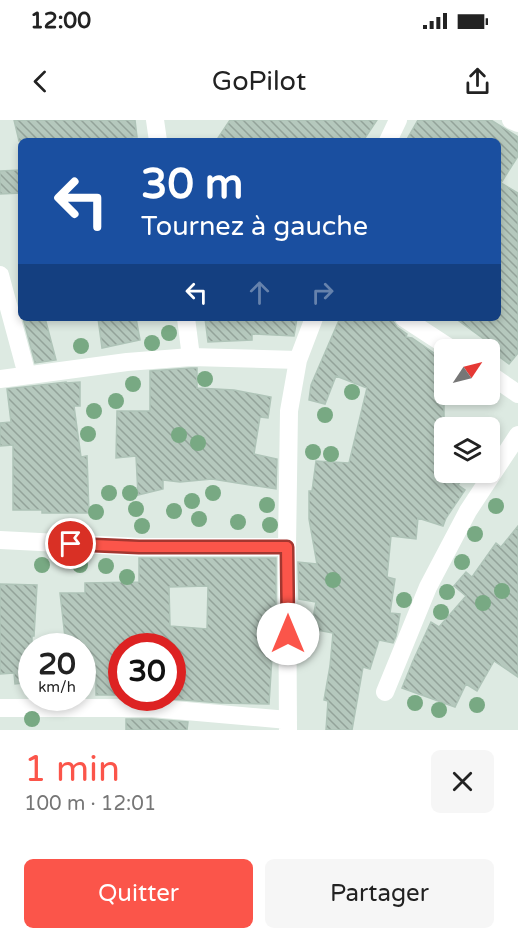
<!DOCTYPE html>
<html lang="fr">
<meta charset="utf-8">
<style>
:root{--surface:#fff;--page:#f6f6f6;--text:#222;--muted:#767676;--accent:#fb554a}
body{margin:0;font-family:"Varela Round",sans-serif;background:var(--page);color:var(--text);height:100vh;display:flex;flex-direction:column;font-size:22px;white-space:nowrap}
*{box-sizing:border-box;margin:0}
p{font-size:20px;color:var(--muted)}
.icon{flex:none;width:33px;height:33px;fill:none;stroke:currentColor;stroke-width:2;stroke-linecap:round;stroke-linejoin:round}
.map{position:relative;height:610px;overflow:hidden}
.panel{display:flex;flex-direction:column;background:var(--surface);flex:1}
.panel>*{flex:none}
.guide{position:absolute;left:18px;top:18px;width:483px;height:183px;border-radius:9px;box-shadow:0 3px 9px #0003;background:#1a4fa0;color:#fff;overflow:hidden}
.needle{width:39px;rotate:55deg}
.controls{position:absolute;left:434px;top:219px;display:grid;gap:12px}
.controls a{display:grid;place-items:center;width:66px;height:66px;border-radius:9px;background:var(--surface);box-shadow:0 3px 9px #0003;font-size:30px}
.speed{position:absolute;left:18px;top:513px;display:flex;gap:12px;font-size:30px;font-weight:700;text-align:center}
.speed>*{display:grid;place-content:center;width:78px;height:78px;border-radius:50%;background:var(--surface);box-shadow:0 3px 9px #0003;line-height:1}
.speed small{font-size:15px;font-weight:400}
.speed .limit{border:9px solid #d22;background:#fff;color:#111}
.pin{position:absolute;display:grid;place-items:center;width:51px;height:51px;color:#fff;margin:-26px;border:3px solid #fff;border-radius:50%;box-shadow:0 2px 6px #0007}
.me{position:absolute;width:66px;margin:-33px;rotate:0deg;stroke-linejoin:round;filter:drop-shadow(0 0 4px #0008)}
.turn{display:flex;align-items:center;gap:21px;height:126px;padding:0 24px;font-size:27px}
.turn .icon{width:78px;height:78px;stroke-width:2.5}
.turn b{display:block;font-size:42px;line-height:51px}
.lanes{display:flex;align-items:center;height:57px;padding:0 24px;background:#0003;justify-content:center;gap:30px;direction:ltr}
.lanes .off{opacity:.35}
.round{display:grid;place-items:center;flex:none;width:63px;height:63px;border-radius:9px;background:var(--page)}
.headline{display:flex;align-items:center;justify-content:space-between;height:102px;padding:0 24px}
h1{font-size:36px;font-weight:600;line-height:45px;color:var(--accent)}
.action{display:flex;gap:12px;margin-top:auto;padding:12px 24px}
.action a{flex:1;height:69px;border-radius:9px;background:var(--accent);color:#fff;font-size:24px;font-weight:600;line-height:69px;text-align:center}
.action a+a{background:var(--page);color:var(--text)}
.status{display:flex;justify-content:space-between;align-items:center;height:42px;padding:0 30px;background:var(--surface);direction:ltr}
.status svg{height:16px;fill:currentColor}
header{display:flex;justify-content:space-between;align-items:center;height:78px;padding:0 24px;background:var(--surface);font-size:27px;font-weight:600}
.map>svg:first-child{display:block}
</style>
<div class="status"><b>12:00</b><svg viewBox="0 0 49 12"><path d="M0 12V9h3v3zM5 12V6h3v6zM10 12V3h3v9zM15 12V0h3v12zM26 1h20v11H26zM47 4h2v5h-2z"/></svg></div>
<header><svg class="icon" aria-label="back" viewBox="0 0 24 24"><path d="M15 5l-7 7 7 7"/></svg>GoPilot<svg class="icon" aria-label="share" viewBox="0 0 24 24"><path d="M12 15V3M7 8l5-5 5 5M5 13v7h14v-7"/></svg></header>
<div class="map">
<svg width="518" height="610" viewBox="0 0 518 610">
<defs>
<pattern id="building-back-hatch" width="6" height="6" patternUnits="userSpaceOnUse" patternTransform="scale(1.5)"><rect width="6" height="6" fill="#b5c8bd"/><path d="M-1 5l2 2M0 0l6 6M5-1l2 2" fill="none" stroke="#93a39a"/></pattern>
</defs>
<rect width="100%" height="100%" fill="#ddeae2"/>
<!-- building -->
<path fill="url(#building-back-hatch)" stroke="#afc4b8" stroke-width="1.5" fill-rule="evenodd" d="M14 0H135L137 17H132V21H19Z
M230 0H377L363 21H216Z
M418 0H491L518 17V36L501 63 518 73V233L509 244 489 229 492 225 455 198H498V21H406Z
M21 50V73L0 74V51Z
M23 198H45L56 240 35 243Z
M98 198H136L140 220 102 228Z
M205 198H297L294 216 252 214V220L208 222Z
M340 198H387L393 201 397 207 407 214 406 217 412 218 444 240V352H467L458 365 465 370 446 398 443 406 418 398 416 419 391 416 387 457 395 459 390 493 400 494 396 516 393 523 379 520 370 549 363 547 352 610H326L328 581 324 580 330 546 333 513 311 509 316 482 299 479 298 442 317 444 309 399V371H312L316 341 349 343 367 268 336 256 325 284 309 280 311 265Z
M191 248H197V268L234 270 271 277 268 298 260 297 254 334 277 339 276 369 212 359 180 362 163 360V369L138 375 136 336 116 338 117 291H150V251Z
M66 262V263L80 262V286H74L81 337 87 336 89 393H42V390H13V325L0 326V303L11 302 7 269Z
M518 406V557L494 541 477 571 466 564 455 587 402 568 413 541 431 502 439 507 466 476 454 466 466 452 472 457 496 423 501 427Z
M139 438H276V503L275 522 273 521 269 584 221 583 172 579V526H122V543L115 542 117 575H96V559L82 560V526H66L60 473H85V463L139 462ZM208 466 207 509 170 506 169 467Z
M0 464 37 465 34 516H32V562L15 564 14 553 0 554Z
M126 599H152L188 602 187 610H126Z"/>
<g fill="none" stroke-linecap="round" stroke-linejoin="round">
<!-- street -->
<path stroke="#fff" stroke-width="18" d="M155 0 158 21
M511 0 518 3
M388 21 398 0
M0 155 27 255
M186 198 191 237
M404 198 453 230
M489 254 518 274
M0 259 127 242 191 237 298 240
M0 420 139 427H287
M385 572 428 467 468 391 518 315
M0 588H152L288 600
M288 610 287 427 289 291 298 240 314 198"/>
</g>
<!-- trees -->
<g fill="#78a983">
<circle cx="169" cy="213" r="8"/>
<circle cx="152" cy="223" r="8"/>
<circle cx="81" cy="226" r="8"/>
<circle cx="205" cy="259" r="8"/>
<circle cx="133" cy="264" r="8"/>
<circle cx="352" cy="272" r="8"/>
<circle cx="116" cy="281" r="8"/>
<circle cx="94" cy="291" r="8"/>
<circle cx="325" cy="295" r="8"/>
<circle cx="88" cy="314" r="8"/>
<circle cx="179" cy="315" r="8"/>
<circle cx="198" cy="323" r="8"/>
<circle cx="313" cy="332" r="8"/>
<circle cx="331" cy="334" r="8"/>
<circle cx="109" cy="373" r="8"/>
<circle cx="130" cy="373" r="8"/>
<circle cx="213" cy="373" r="8"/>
<circle cx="192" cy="381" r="8"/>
<circle cx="267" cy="385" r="8"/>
<circle cx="496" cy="386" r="8"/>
<circle cx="136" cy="389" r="8"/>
<circle cx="174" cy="391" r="8"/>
<circle cx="96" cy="392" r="8"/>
<circle cx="199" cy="399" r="8"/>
<circle cx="238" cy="402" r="8"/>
<circle cx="270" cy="405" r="8"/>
<circle cx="142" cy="406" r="8"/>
<circle cx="475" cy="414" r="8"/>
<circle cx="462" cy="442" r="8"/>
<circle cx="42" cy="445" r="8"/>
<circle cx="80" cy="445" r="8"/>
<circle cx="106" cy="446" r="8"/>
<circle cx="127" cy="457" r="8"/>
<circle cx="333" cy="460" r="8"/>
<circle cx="502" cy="471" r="8"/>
<circle cx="447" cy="472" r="8"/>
<circle cx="404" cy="480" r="8"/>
<circle cx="483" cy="483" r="8"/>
<circle cx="441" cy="492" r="8"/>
<circle cx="415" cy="583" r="8"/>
<circle cx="477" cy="585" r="8"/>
<circle cx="439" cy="590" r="8"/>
<circle cx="32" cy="599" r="8"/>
</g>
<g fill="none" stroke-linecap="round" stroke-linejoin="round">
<defs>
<path id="route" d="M71 424 139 427H287L288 514"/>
</defs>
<!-- route casing -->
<use href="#route" stroke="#a33730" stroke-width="15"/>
<!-- route -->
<use href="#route" stroke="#fb554a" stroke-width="10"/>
</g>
</svg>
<div class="controls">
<a><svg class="needle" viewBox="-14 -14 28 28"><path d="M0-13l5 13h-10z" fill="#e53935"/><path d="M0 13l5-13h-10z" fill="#767676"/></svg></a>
<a><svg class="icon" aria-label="layers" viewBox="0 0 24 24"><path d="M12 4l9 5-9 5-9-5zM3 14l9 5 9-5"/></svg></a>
</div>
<div class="speed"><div>20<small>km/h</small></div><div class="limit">30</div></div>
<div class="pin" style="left:71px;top:424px;background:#d93025"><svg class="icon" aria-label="arrive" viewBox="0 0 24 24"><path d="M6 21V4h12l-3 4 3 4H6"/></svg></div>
<svg class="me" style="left:288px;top:514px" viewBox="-20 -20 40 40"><circle r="19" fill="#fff"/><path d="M0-13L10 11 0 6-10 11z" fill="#fb554a"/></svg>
<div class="guide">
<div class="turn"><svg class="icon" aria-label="left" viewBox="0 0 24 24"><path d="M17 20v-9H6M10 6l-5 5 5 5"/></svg><div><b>30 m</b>Tournez à gauche</div></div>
<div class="lanes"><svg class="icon" aria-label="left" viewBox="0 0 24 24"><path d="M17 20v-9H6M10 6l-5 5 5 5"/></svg><svg class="icon off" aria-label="ahead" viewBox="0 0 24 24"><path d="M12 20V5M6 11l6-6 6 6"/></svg><svg class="icon off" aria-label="right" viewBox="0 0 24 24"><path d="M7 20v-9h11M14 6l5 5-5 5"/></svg></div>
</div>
</div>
<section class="panel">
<div class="headline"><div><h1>1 min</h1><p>100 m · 12:01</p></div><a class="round"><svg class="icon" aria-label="close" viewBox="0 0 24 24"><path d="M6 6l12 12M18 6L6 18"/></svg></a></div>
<div class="action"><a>Quitter</a><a>Partager</a></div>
</section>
